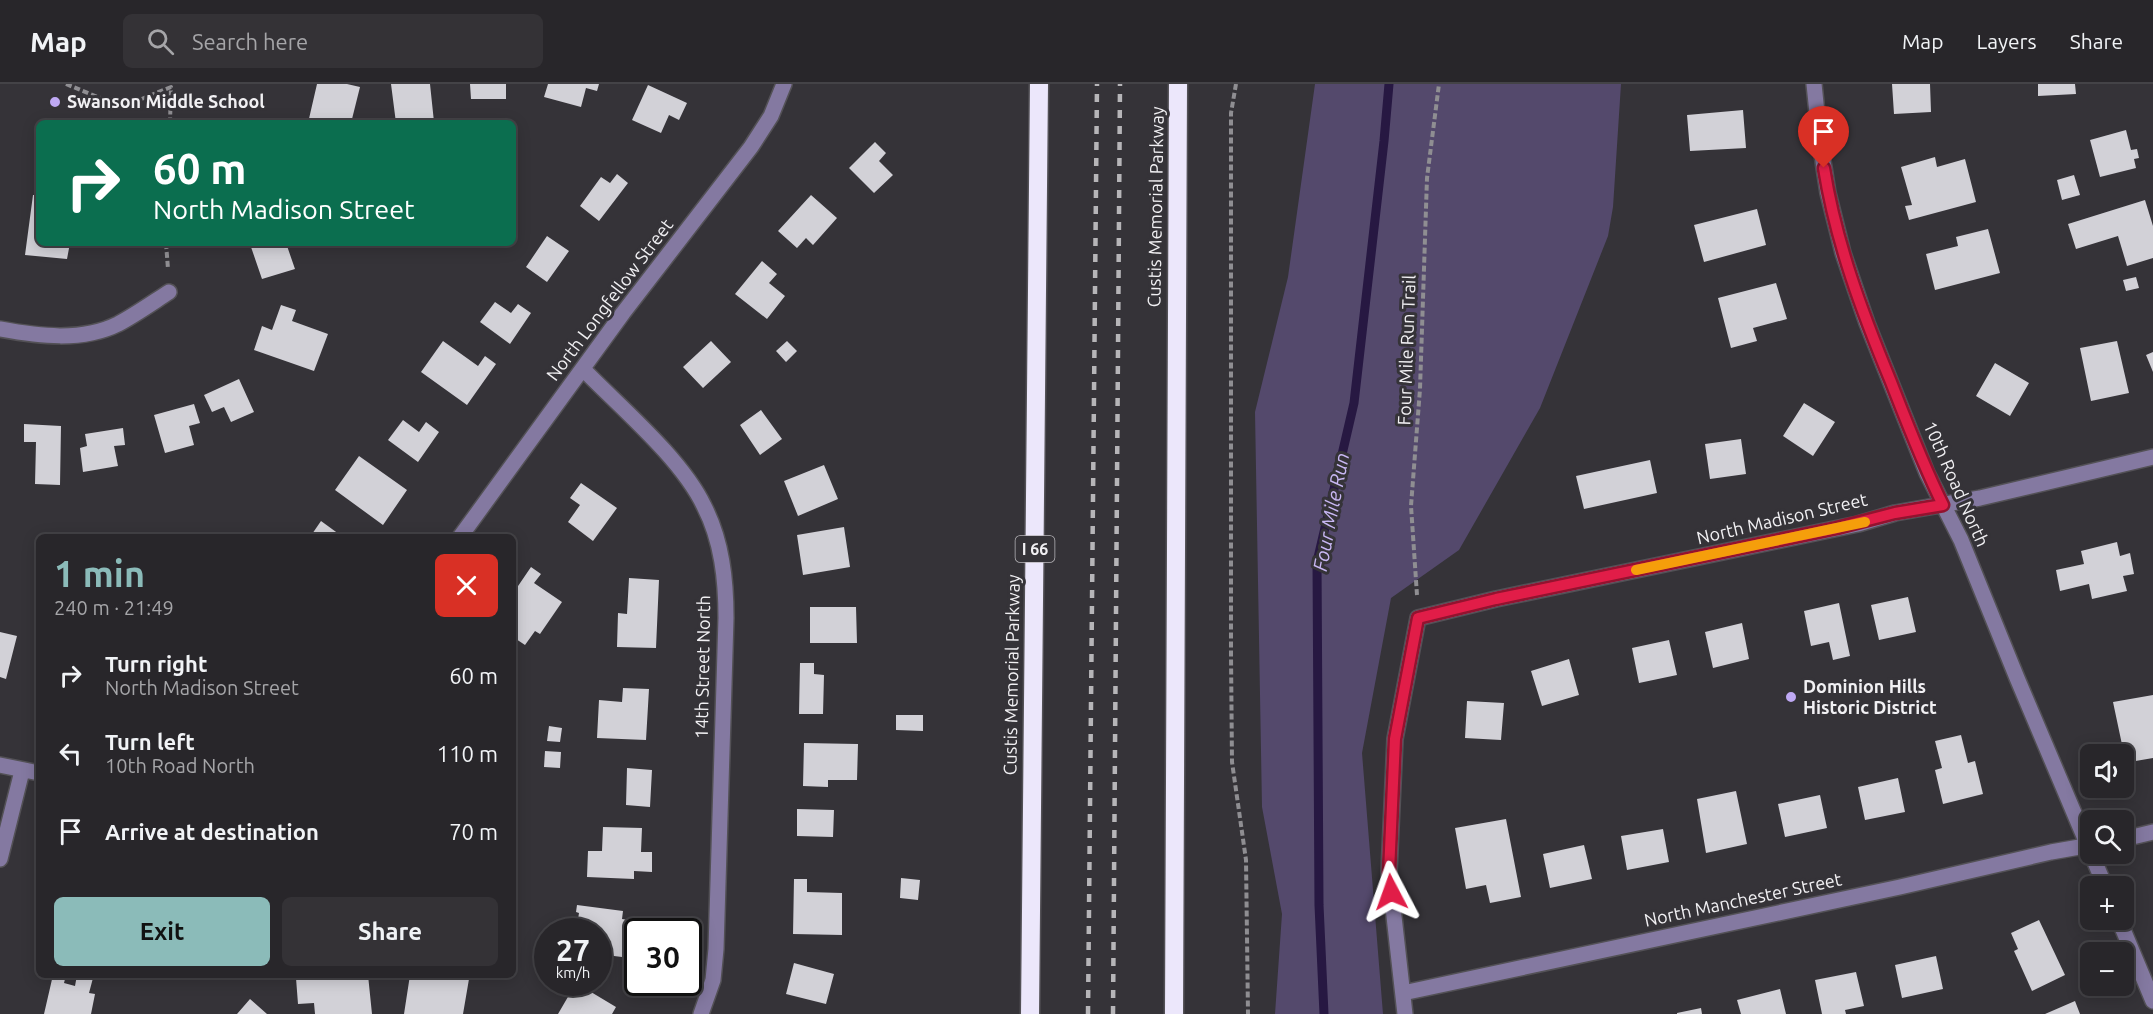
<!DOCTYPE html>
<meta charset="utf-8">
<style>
:root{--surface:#28262a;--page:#343236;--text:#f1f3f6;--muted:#a5a5a8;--line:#444347;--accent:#8bbbb9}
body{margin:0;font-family:Ubuntu,sans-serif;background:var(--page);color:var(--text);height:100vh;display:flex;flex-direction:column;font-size:22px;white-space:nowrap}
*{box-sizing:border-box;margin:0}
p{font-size:20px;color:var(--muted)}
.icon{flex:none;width:33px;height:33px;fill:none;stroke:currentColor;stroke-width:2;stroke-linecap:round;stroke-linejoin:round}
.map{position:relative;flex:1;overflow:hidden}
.sheet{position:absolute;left:36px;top:450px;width:480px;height:444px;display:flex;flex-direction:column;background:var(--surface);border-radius:9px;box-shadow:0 3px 15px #0003,0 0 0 2px var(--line)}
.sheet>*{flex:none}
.top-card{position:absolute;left:36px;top:36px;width:480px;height:126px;border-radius:9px;box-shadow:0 3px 15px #0003,0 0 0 2px var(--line);background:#0b6e4f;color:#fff;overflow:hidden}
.buttons{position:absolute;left:2080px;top:660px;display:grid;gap:12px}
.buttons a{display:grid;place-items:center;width:54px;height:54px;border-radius:9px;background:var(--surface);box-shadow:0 3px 15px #0003,0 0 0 2px var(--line);font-size:30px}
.speed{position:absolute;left:534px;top:834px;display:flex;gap:12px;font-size:30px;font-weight:700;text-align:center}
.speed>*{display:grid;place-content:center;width:78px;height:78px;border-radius:50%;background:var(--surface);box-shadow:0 3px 15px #0003,0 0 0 2px var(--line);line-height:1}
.speed small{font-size:15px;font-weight:400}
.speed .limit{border:3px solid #111;border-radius:9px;background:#fff;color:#111}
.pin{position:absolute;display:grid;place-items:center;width:51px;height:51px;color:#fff;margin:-62px -26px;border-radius:50% 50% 50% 0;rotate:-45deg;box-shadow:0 0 6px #0007}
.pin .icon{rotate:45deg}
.me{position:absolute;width:66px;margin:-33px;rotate:356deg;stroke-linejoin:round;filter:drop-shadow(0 0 4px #0008)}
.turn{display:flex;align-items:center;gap:21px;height:126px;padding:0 18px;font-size:27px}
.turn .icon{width:78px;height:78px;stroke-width:2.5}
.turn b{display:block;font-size:42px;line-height:51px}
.round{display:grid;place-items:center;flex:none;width:63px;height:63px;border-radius:9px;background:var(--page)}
.headline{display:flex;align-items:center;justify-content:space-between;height:102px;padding:0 18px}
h1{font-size:36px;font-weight:700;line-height:45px;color:var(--accent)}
.cta{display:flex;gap:12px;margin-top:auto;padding:12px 18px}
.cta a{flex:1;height:69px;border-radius:9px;background:var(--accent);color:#111;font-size:24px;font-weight:700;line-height:69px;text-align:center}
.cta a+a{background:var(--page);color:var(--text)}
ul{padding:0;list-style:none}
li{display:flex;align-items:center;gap:18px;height:78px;padding:0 18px}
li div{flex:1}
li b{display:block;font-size:22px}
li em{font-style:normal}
header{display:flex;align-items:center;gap:36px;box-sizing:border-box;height:84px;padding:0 30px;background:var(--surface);border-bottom:2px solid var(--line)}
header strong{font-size:28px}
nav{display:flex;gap:33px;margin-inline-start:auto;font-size:21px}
.search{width:420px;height:54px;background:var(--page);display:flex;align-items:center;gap:15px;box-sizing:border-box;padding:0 21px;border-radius:9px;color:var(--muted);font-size:22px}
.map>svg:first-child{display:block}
</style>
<header>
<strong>Map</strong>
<div class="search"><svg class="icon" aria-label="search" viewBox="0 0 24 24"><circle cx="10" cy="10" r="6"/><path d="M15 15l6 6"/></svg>Search here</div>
<nav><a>Map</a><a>Layers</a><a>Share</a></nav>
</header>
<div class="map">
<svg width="2153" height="930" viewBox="0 0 2153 930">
<rect width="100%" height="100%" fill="#353338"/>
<!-- green -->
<path fill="#54496c" d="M1315 0H1621L1613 123 1608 152 1540 324 1459 466 1391 514 1362 669 1383 930H1275L1282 830 1262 723 1255 328 1288 193Z"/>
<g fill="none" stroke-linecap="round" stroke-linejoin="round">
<!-- stream -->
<path stroke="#271842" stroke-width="9" d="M1324 930 1319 821 1317 478 1354 319 1384 57 1389 0"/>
</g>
<!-- building -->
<path fill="#d2d1d7" d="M317 0H347L360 3 351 39H308Z
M391 0H430L434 38 396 39Z
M470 0H506V15H471Z
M548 0H599L597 7 586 4 581 23 544 13Z
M1892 0H1930L1931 28 1894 30Z
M2038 0H2075L2076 10 2038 12Z
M648 1 687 19 679 36 669 31 661 49 632 36Z
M1743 26 1746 64 1690 67 1687 31Z
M2126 46 2131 66 2137 65 2139 74 2134 75 2136 84 2100 93 2090 56Z
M875 58 886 69 879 77 893 91 874 109 849 84Z
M1935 73 1937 83 1965 75 1976 118 1909 136 1905 122 1912 121 1901 83Z
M617 90 628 99 599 137 580 122 601 93 610 99Z
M2074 91 2080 111 2062 116 2057 96Z
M33 111H39V159H70L67 175 25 171Z
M811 111 837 134 813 161 806 154 797 164 778 147Z
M2145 116 2153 142V174L2127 182 2118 152 2076 165 2068 140Z
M1757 125 1766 161 1704 178 1694 141Z
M1988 145 2000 189 1935 206 1926 170 1958 162 1956 153Z
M547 152 569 167 547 198 526 183Z
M264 159H286L295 185 262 195 251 163Z
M762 177 777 190 769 199 785 212 767 235 735 210Z
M2136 193 2139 204 2126 207 2123 196Z
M1776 199 1787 235 1753 244 1757 257 1731 264 1718 214Z
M495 218 511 229 518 220 531 229 510 260 480 238Z
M281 221 296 226 292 237 328 250 314 287 254 266 262 242 272 246Z
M443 257 478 282 485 272 496 280 467 321 421 288Z
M711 257 731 278 703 304 683 283Z
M787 257 797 267 786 278 776 267Z
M2117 257 2129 309 2091 317 2080 264Z
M2153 268V288L2146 271Z
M1995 279 2029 299 2010 332 1976 312Z
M239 295 254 328 231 338 224 323 212 328 204 311Z
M1804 319 1835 338 1813 372 1783 352Z
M194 320 200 339 189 342 194 361 165 369 154 331Z
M761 326 782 355 760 371 740 341Z
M403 336 419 348 426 338 439 348 418 378 388 356Z
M24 340 61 342 60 401 35 400 36 358H24Z
M123 344 125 361 114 362 118 382 83 388 80 364 87 362 85 350Z
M1741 355 1746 390 1710 395 1705 360Z
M359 372 407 406 383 441 335 406Z
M1650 376 1657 409 1584 425 1576 392Z
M824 381 838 415 798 432 784 397Z
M581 399 617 424 593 457 568 438 580 421 570 414Z
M321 437 343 453H310Z
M844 443 850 483 803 491 797 451Z
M2117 458 2120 472 2130 469 2134 490 2123 492 2127 507 2092 515 2089 500 2060 507 2056 486 2084 480 2081 467Z
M531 483 541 490 534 499 562 518 540 550 535 547 525 561 513 553V503L516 505Z
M629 494 659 496 656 564 617 563 618 529 627 530Z
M1908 513 1916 548 1879 556 1871 521Z
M1839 519 1850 572 1833 576 1829 558 1811 562 1804 527Z
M810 523H856L857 559H810Z
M1742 539 1749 575 1713 584 1705 548Z
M0 548 17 552 6 595 0 593Z
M1669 556 1677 591 1639 599 1632 564Z
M1569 575 1579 611 1542 622 1531 587Z
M800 579H814V590L824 591 823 630H799Z
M623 604 649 605 646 656 597 654 599 616 622 618Z
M2153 611V674L2124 679V670L2113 618Z
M1467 617 1504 619 1501 656 1465 654Z
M896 631H923V647L896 646Z
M549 642 562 644 560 658 547 657Z
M1961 651 1968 679 1975 677 1983 710 1943 720 1935 686 1942 684 1935 657Z
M804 659 858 660 857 696H828V703L803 702Z
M545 667 561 668 560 684 544 683Z
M627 684 652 686 650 723 626 721Z
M1898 694 1905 728 1865 736 1858 703Z
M1736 707 1747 760 1706 769 1697 715Z
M1820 711 1827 744 1785 753 1778 720Z
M797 725 834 726 833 753 797 752Z
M1506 735 1521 813 1490 819 1486 801 1466 805 1455 744Z
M603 743 642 744 641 768H652V788L634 787V795L587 793 588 767H602Z
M1663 745 1669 778 1627 786 1621 752Z
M1584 761 1592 795 1550 804 1543 770Z
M513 782H517V802H513Z
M901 794 920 796 918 816 900 814Z
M794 795H807V808L842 809V851L793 850Z
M577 821 623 827 622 835 645 838 644 848H638V875L598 870V848H572L573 840 577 841 579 829 576 828Z
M2039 836 2065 891 2032 907 2014 867 2018 865 2011 849Z
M1936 872 1943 905 1902 914 1895 881Z
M794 879 834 890 826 920 786 910Z
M1856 888 1864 922 1845 926 1846 930H1822L1815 896Z
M53 891H66L64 899 75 902 77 891 93 894 89 909 95 910 91 930H44Z
M338 891H368L372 930H315L314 919 298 920 296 894Z
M410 891H442L469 895 463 930H404Z
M576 899 616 923 612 930H558Z
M1780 905 1786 930H1741L1737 916Z
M250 915 267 930H237Z
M2075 917 2080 930H2045Z
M1701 924 1702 930H1677V929Z"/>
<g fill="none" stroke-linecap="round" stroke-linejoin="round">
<defs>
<path id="minor" d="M1814 0 1820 58 1828 109 1843 169 1867 239 1927 389 1961 456 2017 594 2105 802
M0 245C38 252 82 258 118 240 135 231 152 219 169 208
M583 285C621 324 681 374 704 422 722 457 726 496 726 534L716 865 713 896 701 930
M460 453 623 229 751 63 771 32 784 0
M0 681 39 689
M2124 755 2153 748
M0 775 22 687
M2119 836 2153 917
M1403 909 1900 803 2051 768 2091 761
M1405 930 1389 788 1395 655 1418 534 1496 515 1858 440 1895 429 1980 414 2153 373"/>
<path id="highway" d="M1030 930 1039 0
M1174 930 1178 0"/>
</defs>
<!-- minor casing -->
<use href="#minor" stroke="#535156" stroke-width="18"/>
<!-- highway casing -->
<use href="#highway" stroke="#535156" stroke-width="21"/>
<!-- path -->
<path stroke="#8f8e92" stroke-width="4" stroke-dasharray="6 3" stroke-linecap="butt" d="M66 0 122 23 171 3 170 39
M1236 0 1231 29V570L1232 678 1246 776 1248 930
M166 159 168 185
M1417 511 1411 422 1420 305 1427 94 1439 0"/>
<!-- minor -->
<use href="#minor" stroke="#8479a1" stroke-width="15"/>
<!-- highway -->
<use href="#highway" stroke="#ece7fb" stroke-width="18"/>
<!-- rail -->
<path stroke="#b6b5b8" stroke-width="4.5" stroke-dasharray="8 8" stroke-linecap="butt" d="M1088 930 1097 0
M1113 930 1120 0"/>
</g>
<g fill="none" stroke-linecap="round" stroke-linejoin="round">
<defs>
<path id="route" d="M1391 808 1389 788 1395 655 1418 534 1496 515 1837 444 1895 429 1943 421C1923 381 1907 339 1891 298 1862 228 1836 159 1824 84"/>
</defs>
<!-- route casing -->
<use href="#route" stroke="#92132f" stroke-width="15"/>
<!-- route -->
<use href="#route" stroke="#e11d48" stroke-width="10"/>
<!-- slow -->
<path stroke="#f59e0b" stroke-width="10" d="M1636 486 1865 438"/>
</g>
<!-- markers -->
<g fill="#bfa9f4" stroke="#353338" stroke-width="2">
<circle cx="55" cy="18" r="6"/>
<circle cx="1791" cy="613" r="6"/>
</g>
<g text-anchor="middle" stroke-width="6" stroke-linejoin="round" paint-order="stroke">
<!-- shield labels -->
<rect fill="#353338" stroke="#b9b7bb" stroke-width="1.5" x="1015.5" y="452" width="39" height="26" rx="4.5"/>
<g font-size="16" font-weight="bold" fill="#f1f0f3">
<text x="1035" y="471">I 66</text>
</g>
<!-- poi labels -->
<g font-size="18" font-weight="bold" fill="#f1f0f3" stroke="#353338" text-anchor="start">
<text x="67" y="24">Swanson Middle School</text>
<text x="1803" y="609">Dominion Hills<tspan x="1803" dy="21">Historic District</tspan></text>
</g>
<!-- street labels -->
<g font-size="18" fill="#f1f0f3" stroke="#353338">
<text transform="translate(1156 123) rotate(-89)" y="6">Custis Memorial Parkway</text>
<text transform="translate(610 216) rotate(-53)" y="6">North Longfellow Street</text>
<text transform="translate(1407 266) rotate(-88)" y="6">Four Mile Run Trail</text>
<text transform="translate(1956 400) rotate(66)" y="6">10th Road North</text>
<text transform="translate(1782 435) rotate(-13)" y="6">North Madison Street</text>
<text transform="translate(703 583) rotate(-89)" y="6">14th Street North</text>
<text transform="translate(1012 591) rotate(-89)" y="6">Custis Memorial Parkway</text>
<text transform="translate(1743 816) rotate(-12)" y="6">North Manchester Street</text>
</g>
<!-- water labels -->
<g font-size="20" font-style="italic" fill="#c8b7f3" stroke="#353338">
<text transform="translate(1331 428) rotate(-79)" y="7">Four Mile Run</text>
</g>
</g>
</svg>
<div class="buttons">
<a><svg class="icon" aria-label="sound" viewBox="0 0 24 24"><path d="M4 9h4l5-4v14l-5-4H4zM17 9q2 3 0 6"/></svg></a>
<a><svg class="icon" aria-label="search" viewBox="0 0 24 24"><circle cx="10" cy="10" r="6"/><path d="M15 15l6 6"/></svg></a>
<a>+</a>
<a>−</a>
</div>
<div class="speed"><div>27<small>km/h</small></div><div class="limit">30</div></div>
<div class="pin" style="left:1824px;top:84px;background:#d93025"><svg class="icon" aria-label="arrive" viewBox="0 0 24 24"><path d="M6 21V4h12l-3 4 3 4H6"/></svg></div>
<svg class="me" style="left:1391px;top:808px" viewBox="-20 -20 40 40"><path d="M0-17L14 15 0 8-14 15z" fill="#e11d48" stroke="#fff" stroke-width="4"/></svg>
<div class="top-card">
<div class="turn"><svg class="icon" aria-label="right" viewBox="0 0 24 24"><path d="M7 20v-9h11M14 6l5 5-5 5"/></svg><div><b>60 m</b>North Madison Street</div></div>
</div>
<section class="sheet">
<div class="headline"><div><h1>1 min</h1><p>240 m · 21:49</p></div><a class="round" style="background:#d93025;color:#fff"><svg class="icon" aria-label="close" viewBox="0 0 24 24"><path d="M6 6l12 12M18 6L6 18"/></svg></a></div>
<ul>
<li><svg class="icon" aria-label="right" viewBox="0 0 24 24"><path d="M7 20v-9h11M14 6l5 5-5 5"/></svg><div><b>Turn right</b><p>North Madison Street</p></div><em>60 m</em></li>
<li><svg class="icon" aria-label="left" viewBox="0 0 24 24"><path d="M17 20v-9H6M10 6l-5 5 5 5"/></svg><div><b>Turn left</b><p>10th Road North</p></div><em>110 m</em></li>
<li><svg class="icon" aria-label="arrive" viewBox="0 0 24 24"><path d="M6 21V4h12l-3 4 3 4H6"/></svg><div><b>Arrive at destination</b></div><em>70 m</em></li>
</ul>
<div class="cta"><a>Exit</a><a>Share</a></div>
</section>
</div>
